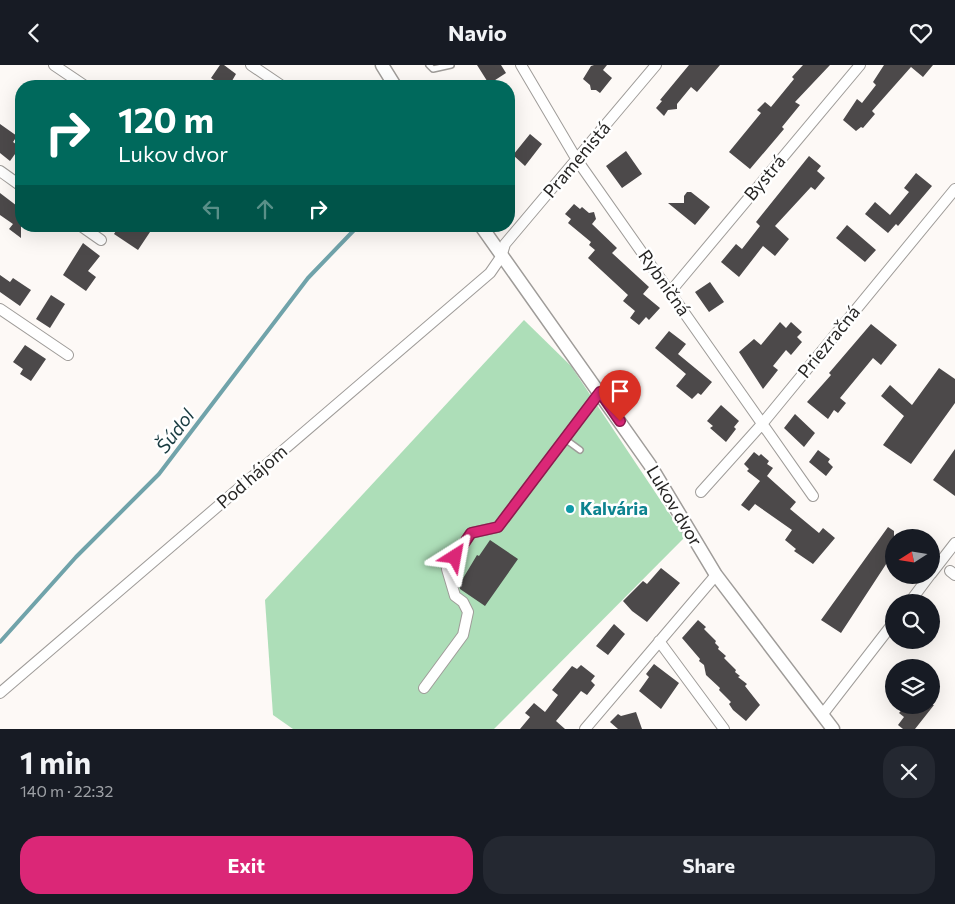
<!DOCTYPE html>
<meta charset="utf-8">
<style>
:root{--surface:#171b24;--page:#242831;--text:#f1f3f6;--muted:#9ea1a6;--accent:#db2777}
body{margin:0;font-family:Commissioner,sans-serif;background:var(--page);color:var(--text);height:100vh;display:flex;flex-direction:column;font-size:19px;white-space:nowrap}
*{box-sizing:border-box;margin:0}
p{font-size:16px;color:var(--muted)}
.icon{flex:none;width:28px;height:28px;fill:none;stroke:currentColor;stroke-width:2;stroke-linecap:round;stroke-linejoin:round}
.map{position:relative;height:664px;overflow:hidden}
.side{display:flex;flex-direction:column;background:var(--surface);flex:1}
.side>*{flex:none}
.top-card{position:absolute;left:15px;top:15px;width:500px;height:152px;border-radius:20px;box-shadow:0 5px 20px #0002;background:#00695c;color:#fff;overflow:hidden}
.needle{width:32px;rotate:258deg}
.controls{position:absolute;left:885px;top:464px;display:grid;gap:10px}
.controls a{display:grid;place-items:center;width:55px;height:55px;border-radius:50%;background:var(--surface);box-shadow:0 5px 20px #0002;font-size:25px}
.pin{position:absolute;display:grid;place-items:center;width:42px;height:42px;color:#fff;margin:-51px -21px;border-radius:50% 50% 50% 0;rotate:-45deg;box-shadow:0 0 5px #0007}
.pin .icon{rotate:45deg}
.me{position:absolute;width:55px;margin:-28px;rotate:34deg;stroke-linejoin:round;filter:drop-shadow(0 0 4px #0008)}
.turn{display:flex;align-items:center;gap:18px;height:105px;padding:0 20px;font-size:22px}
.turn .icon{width:65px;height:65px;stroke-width:2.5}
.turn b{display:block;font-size:35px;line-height:42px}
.lanes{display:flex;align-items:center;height:48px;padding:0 20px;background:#0003;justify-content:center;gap:25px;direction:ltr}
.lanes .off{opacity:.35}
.round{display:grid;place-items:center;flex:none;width:52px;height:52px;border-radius:20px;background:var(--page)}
.head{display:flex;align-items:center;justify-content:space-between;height:85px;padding:0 20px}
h1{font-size:30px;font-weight:700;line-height:38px}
.button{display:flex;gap:10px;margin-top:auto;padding:10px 20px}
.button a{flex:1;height:58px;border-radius:20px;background:var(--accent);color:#fff;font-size:20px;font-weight:700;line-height:58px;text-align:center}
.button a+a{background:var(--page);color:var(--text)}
header{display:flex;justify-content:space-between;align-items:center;height:65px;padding:0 20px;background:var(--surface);font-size:22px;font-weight:700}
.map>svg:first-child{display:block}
</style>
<header><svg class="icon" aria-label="back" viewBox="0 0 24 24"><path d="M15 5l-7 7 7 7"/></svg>Navio<svg class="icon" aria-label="heart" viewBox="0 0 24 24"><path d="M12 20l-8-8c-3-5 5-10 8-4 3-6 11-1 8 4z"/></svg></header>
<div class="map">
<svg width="955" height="664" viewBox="0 0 955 664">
<rect width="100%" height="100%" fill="#fdf9f6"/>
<!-- green -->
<path fill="#addeb8" d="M524 255 571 301 685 472 494 664H293L273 650 265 535Z"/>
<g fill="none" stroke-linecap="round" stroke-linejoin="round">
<!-- stream -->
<path stroke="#70a3aa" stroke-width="4" d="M0 577 76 492 159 409 308 213 358 161"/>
</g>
<!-- building -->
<path fill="#4c494a" d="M220 0H224L236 9 229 21H223L211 13Z
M477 0H501L506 8 489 19Z
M594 0H607L603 5 612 13 600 28 596 25H591L590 20 583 14 591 1Z
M689 0H720L697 27 691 22 677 39V44L668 45 664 51 656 43 662 36 660 35Z
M803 0H830L795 37 800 40 782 62 784 64 750 104 729 87 761 48 757 45 765 37 771 42 794 14 792 12Z
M884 0H933L923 12 911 2 872 46 875 49 863 63 861 62 856 66 843 55 857 34 862 38 876 20 873 17Z
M0 59 17 71 13 77 20 82 10 96 0 88Z
M530 69 542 79 525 101 513 90Z
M626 86 642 109 622 123 606 101Z
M809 91 821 101 817 106 825 113 815 125 811 122 775 161 789 174 775 191 763 181 739 212 721 197 736 179 742 184 760 161 756 157Z
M916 108 932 121 898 161 896 159 888 168 865 149 875 137 890 150 909 127 904 123Z
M687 127H691L710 142 695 160 668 138H684V131Z
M0 128 21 144V173L9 164 13 159 0 150Z
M574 139 580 144 582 142 589 148 594 147 596 154 592 159 617 183 612 188 649 222 643 229 660 243 649 255 646 252 639 260 630 253 635 246 623 236 628 230 588 193 595 185 589 180 591 177 568 158 571 154 565 149Z
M847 160 876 185 865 197 836 173Z
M119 161H154L138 185 114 169Z
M83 178 100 191 88 206 96 212 86 226 63 210Z
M0 210 10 217 13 213 31 225 20 241 0 227Z
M710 217 724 237 709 247 695 227Z
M51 230 65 239 50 263 36 254Z
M780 257 786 263 791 257 802 267 797 272 802 277 791 290 786 285 773 301 778 305 763 324 739 287 754 274 761 280Z
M871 259 897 280 881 300 873 293 840 333 846 338 838 348 834 345 828 354 807 337 831 310 829 308Z
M669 266 686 279 678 289 712 317 701 330 698 328 692 334 676 321 686 309 655 283Z
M25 280 46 294 31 316 20 309 23 304 13 297Z
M939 303 955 314V338L911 399 883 380 904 351 881 331 890 320 912 340Z
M721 340 739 356 734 362 736 364 726 377 710 363 713 361 707 356Z
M795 349 815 368 804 382 784 363Z
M955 384V431L933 415Z
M818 385 830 394 828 397 833 402 826 411 809 397Z
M754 387 759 391 761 389 769 396 767 399 773 403 767 411 796 437 790 444 819 468 823 463 835 473 813 499 794 486 796 484 785 475 792 465 755 439 749 446 741 440 760 416 747 406 749 404 744 399Z
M888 462 894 466V487L841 568 821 555Z
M490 475 518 494 485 541 460 524 459 520 477 490 479 491Z
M661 503 680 518 647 557 632 546 623 536 643 516 647 519Z
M698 555 706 562 704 564 716 576 715 578 719 582 718 584 726 591 724 593 736 605 735 607 740 611 738 612 747 619 745 621 760 640 746 656 733 645 729 639 731 637 719 625 720 623 706 610 704 600 699 596 700 594 682 573Z
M614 559 625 569 608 590 596 581Z
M654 599 679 618 661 644 639 626 649 612 646 609Z
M581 600 595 611 591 616 595 620 587 630 581 626 556 656 565 664H520L530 652 525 648 534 638 545 647 558 630 552 625 572 601 577 604Z
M906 640H934L915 664H903L898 660 904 652 899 648Z
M636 647 642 664H618L610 657 618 649 621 651Z"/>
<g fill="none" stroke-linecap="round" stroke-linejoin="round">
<defs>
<path id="service" d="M429 0 433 4 451 0
M565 374 580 385"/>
<path id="minor" d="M54 0 85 21
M251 0 282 21
M521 0 577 95 813 431
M0 106 21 121
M81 161 101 175
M670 227 860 0
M0 244 68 290
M701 427 762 359 955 124
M950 506 955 510
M931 509 955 478
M909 538 930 510
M659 576 724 664
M424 623 463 570 468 547 463 537 455 531 447 504 471 468 498 462 600 327
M0 628 490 208 501 192 505 179 656 0
M822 650 894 557
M585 664 716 510"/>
<path id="tertiary" d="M382 0 395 21
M481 161 650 400 716 510 833 664"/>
</defs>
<!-- service casing -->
<use href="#service" stroke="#9f9c99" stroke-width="8"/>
<!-- minor casing -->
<use href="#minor" stroke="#9f9c99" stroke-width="12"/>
<!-- tertiary casing -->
<use href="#tertiary" stroke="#9f9c99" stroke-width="15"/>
<!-- service -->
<use href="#service" stroke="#fff" stroke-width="5"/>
<!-- minor -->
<use href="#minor" stroke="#fff" stroke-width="10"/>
<!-- tertiary -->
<use href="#tertiary" stroke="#fff" stroke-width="12"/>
</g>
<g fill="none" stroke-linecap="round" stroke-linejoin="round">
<defs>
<path id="route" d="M455 492 471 468 498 462 600 327 620 356"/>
</defs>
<!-- route casing -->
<use href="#route" stroke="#8e194d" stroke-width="12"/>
<!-- route -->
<use href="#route" stroke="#db2777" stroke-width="9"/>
</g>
<!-- markers -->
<circle fill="#0f9aa8" stroke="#fff" stroke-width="2" cx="570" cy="444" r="5"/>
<g text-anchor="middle" stroke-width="5" stroke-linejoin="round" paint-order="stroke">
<!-- street labels -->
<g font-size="18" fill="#262524" stroke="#fff">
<text transform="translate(577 95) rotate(-50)" y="6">Pramenistá</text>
<text transform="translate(765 113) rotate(-50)" y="6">Bystrá</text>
<text transform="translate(664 218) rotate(55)" y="6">Rybničná</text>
<text transform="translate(829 277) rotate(-51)" y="6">Priezračná</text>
<text transform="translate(252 412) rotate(-41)" y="6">Pod hájom</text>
<text transform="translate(674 441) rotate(59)" y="6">Lukov dvor</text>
</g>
<!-- culture labels -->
<g font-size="18" font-weight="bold" fill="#0d838f" stroke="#fff" text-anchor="start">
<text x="580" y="450">Kalvária</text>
</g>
<!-- water labels -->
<g font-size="19" font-style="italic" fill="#183b40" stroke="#fff">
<text transform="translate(175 366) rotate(-53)" y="7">Šúdol</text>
</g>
</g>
</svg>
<div class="controls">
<a><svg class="needle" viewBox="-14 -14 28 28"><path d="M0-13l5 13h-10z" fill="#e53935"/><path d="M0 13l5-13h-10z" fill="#9ea1a6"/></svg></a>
<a><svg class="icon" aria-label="search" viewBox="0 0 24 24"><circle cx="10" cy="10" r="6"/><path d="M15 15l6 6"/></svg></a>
<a><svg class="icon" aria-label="layers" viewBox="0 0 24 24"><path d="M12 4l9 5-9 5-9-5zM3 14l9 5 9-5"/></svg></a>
</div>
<div class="pin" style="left:620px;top:356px;background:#d93025"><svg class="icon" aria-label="arrive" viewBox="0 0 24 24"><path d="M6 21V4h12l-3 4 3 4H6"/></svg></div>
<svg class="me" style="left:455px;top:492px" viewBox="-20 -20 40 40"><path d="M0-17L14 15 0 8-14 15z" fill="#db2777" stroke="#fff" stroke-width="4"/></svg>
<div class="top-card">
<div class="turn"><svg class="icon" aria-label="right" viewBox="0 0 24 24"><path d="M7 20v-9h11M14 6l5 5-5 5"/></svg><div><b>120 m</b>Lukov dvor</div></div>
<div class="lanes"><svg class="icon off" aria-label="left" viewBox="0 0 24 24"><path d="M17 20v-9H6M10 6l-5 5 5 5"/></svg><svg class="icon off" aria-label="ahead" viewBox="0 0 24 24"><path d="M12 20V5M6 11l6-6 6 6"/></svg><svg class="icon" aria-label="right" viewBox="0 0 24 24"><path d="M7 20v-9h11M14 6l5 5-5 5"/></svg></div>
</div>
</div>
<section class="side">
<div class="head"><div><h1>1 min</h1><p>140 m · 22:32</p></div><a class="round"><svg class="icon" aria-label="close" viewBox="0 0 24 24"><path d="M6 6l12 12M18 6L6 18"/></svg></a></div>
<div class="button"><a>Exit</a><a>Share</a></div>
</section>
